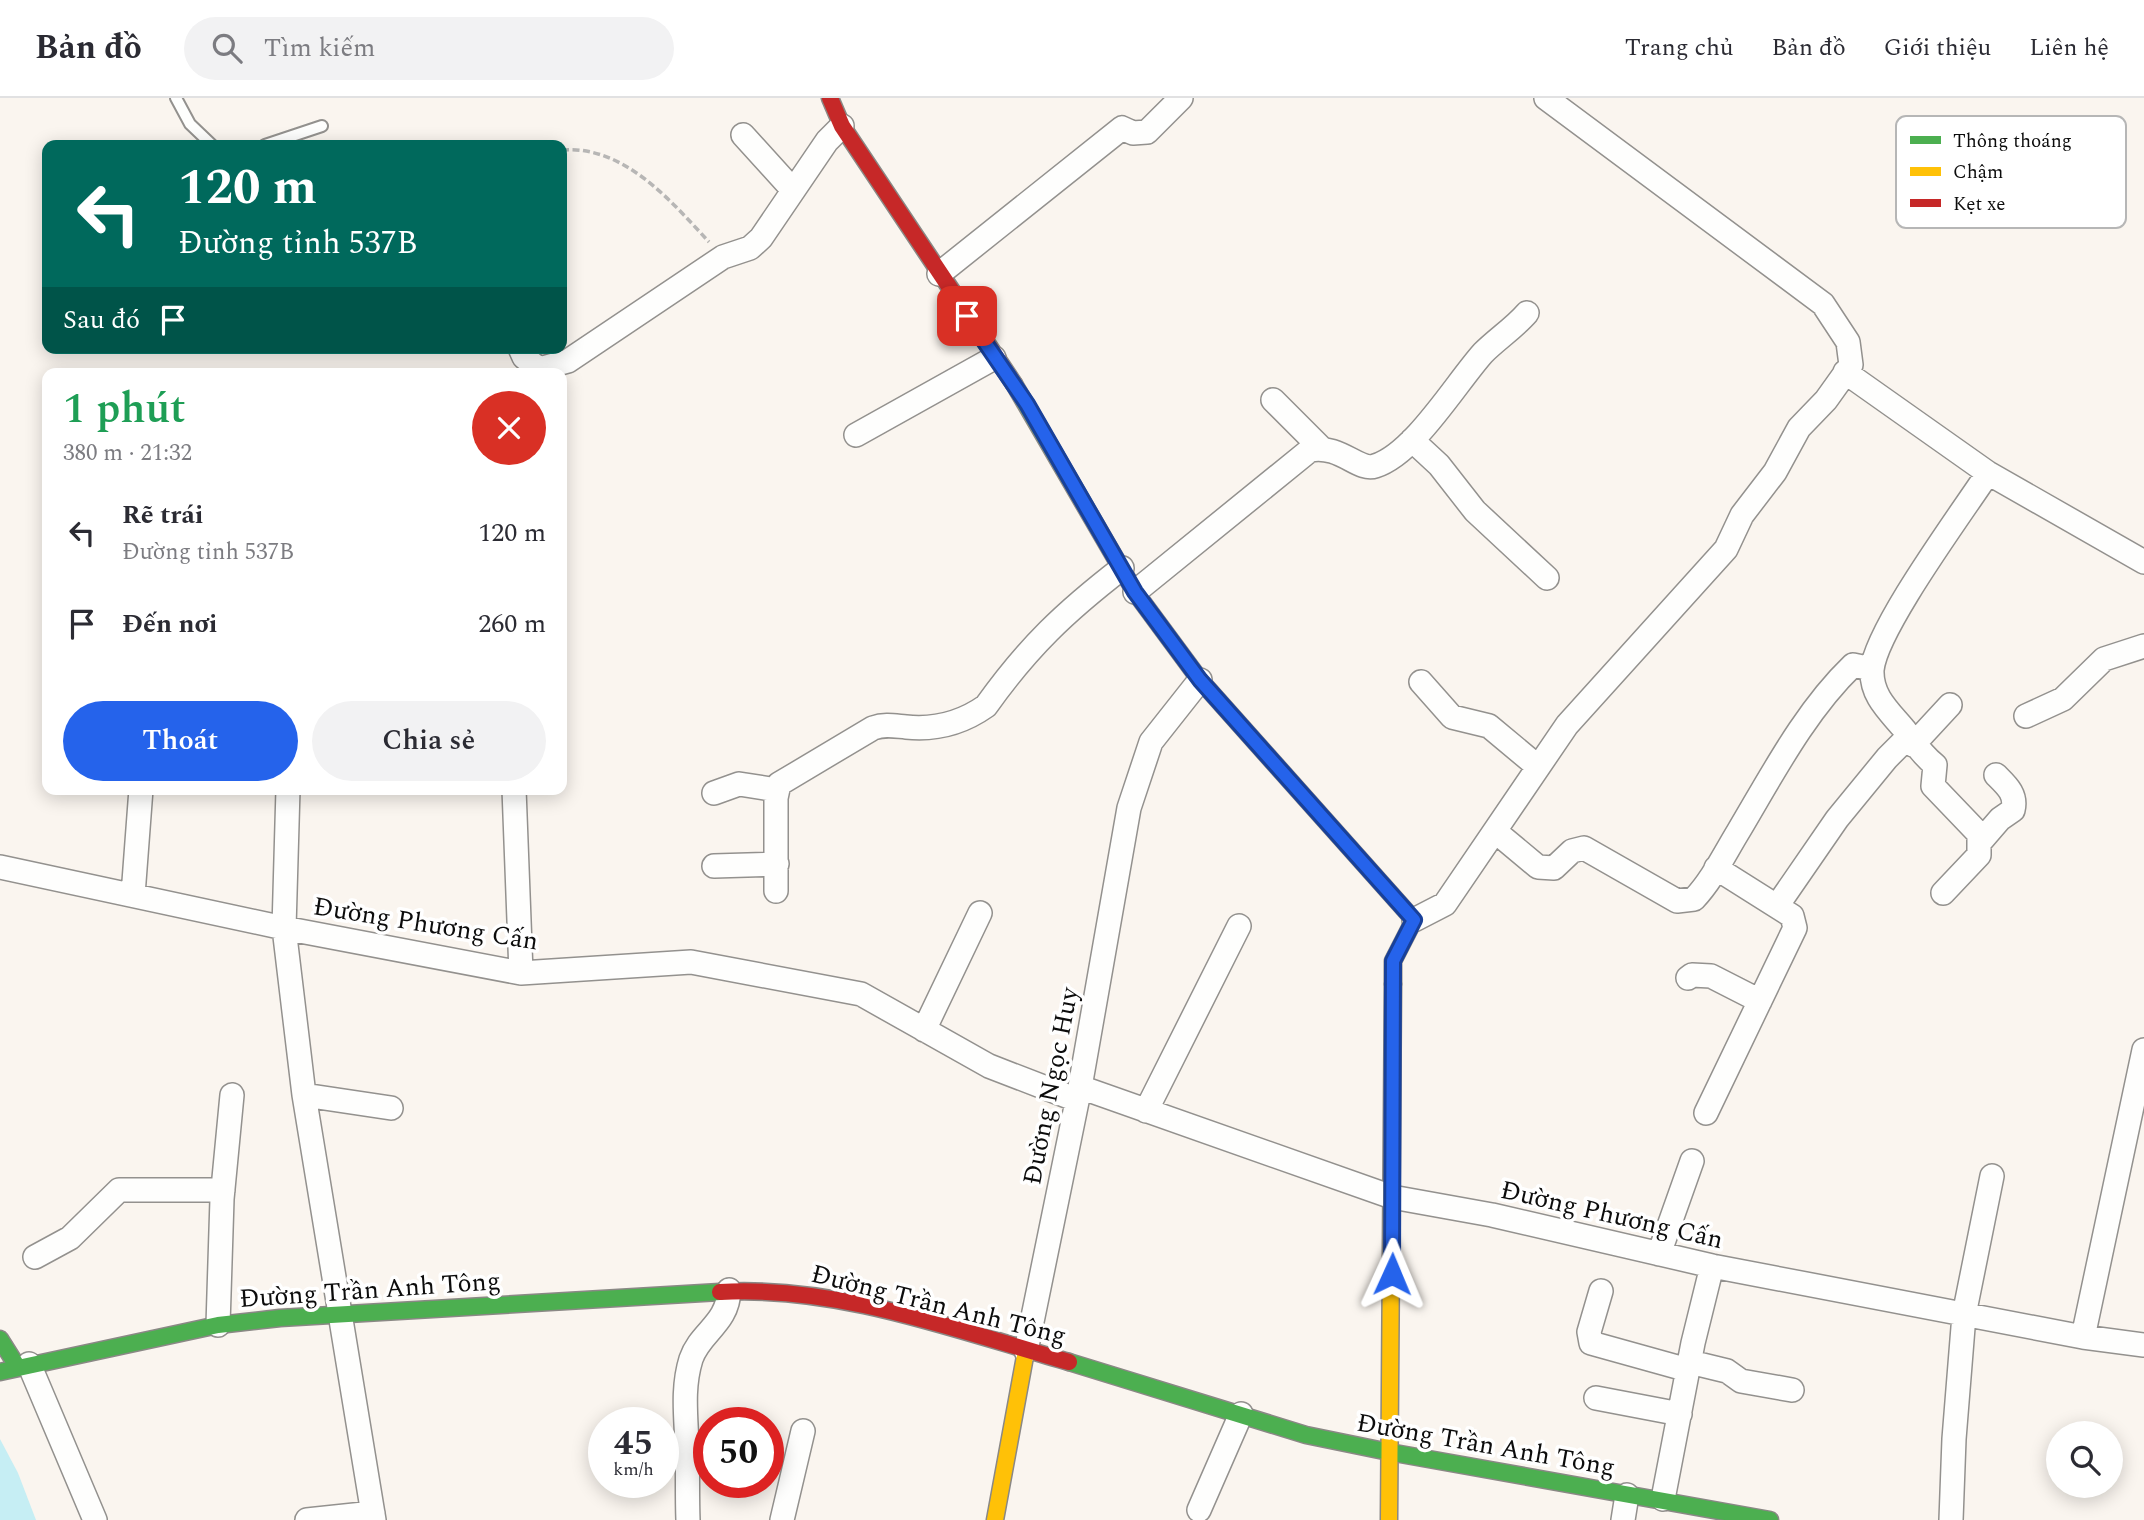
<!DOCTYPE html>
<html lang="vi">
<meta charset="utf-8">
<style>
:root{--surface:#fff;--page:#f2f2f3;--text:#2b2b33;--muted:#7c7c81;--line:#e1e1e2;--accent:#2563eb}
body{margin:0;font-family:Spectral,serif;background:var(--page);color:var(--text);height:100vh;display:flex;flex-direction:column;font-size:26px;white-space:nowrap}
*{box-sizing:border-box;margin:0}
p{font-size:23px;color:var(--muted)}
.icon{flex:none;width:38px;height:38px;fill:none;stroke:currentColor;stroke-width:2;stroke-linecap:round;stroke-linejoin:round}
.map{position:relative;flex:1;overflow:hidden}
.side{position:absolute;left:42px;top:270px;width:525px;height:427px;display:flex;flex-direction:column;background:var(--surface);border-radius:14px;box-shadow:0 4px 18px #0003}
.side>*{flex:none}
.top-card{position:absolute;left:42px;top:42px;width:525px;height:214px;border-radius:14px;box-shadow:0 4px 18px #0003;background:#00695c;color:#fff;overflow:hidden}
.fabs{position:absolute;left:2046px;top:1323px;display:grid;gap:14px}
.fabs a{display:grid;place-items:center;width:77px;height:77px;border-radius:50%;background:var(--surface);box-shadow:0 4px 18px #0003;font-size:35px}
.speed{position:absolute;left:588px;top:1309px;display:flex;gap:14px;font-size:35px;font-weight:700;text-align:center}
.speed>*{display:grid;place-content:center;width:91px;height:91px;border-radius:50%;background:var(--surface);box-shadow:0 4px 18px #0003;line-height:1}
.speed small{font-size:18px;font-weight:400}
.speed .limit{border:10px solid #d22;background:#fff;color:#111}
.pin{position:absolute;display:grid;place-items:center;width:60px;height:60px;color:#fff;margin:-30px;border-radius:14px;box-shadow:0 4px 10px #0006}
.me{position:absolute;width:77px;margin:-38px;rotate:1deg;stroke-linejoin:round;filter:drop-shadow(0 0 5px #0008)}
.turn{display:flex;align-items:center;gap:24px;height:147px;padding:0 21px;font-size:32px}
.turn .icon{width:91px;height:91px;stroke-width:2.5}
.turn b{display:block;font-size:49px;line-height:60px}
.then{display:flex;align-items:center;height:66px;padding:0 21px;background:#0003;gap:14px;font-size:26px}
.round{display:grid;place-items:center;flex:none;width:74px;height:74px;border-radius:37px;background:var(--page)}
.overview{display:flex;align-items:center;justify-content:space-between;height:119px;padding:0 21px}
h1{font-size:42px;font-weight:600;line-height:52px;color:#1e9e55}
.button{display:flex;gap:14px;margin-top:auto;padding:14px 21px}
.button a{flex:1;height:80px;border-radius:42px;background:var(--accent);color:#fff;font-size:28px;font-weight:600;line-height:80px;text-align:center}
.button a+a{background:var(--page);color:var(--text)}
ul{padding:0;list-style:none}
li{display:flex;align-items:center;gap:21px;height:91px;padding:0 21px}
li div{flex:1}
li b{display:block;font-size:26px}
li em{font-style:normal}
header{display:flex;align-items:center;gap:42px;box-sizing:border-box;height:98px;padding:0 35px;background:var(--surface);border-bottom:2px solid var(--line)}
header strong{font-size:33px}
nav{display:flex;gap:38px;margin-inline-start:auto;font-size:24px}
.search{width:490px;height:63px;background:var(--page);display:flex;align-items:center;gap:18px;box-sizing:border-box;padding:0 24px;border-radius:38px;color:var(--muted);font-size:26px}
.map>svg:first-child{display:block}
</style>
<header>
<strong>Bản đồ</strong>
<div class="search"><svg class="icon" aria-label="search" viewBox="0 0 24 24"><circle cx="10" cy="10" r="6"/><path d="M15 15l6 6"/></svg>Tìm kiếm</div>
<nav><a>Trang chủ</a><a>Bản đồ</a><a>Giới thiệu</a><a>Liên hệ</a></nav>
</header>
<div class="map">
<svg width="2144" height="1422" viewBox="0 0 2144 1422">
<rect width="100%" height="100%" fill="#faf5ef"/>
<!-- water -->
<path fill="#c6eef4" d="M0 1341 18 1375 36 1422H0Z"/>
<g fill="none" stroke-linecap="round" stroke-linejoin="round">
<defs>
<path id="lane" d="M176 0 190 26 212 47
M265 47 322 28"/>
<path id="street" d="M743 37 792 91
M939 176 1122 30 1133 35 1147 34 1181 0
M520 250 524 259 539 271 568 263 723 159 750 150 761 140 827 43 842 28
M1845 274 1988 375 2144 464
M1273 302 1321 350
M856 337 994 260
M1412 342 1439 367 1475 413 1547 480
M1135 494 1310 352C1340 346 1359 374 1375 368 1414 356 1456 285 1483 255 1497 241 1514 230 1527 215
M1421 584 1452 619 1489 628 1537 668
M2026 618 2063 601 2104 561 2144 548
M1913 647 1950 607
M288 691 284 830 304 997 374 1422
M514 691 521 875
M714 695 739 686 777 692
M1496 734 1538 769 1554 770 1572 753 1584 750 1677 803 1694 801C1712 782 1724 757 1738 734 1772 677 1805 613 1853 567L1872 571
M1981 743 2000 721 2013 712C2017 696 2006 687 1996 677
M714 768 777 766
M0 769 284 830 521 875 691 864 861 896 989 968 1077 1002
M776 793V700L779 686 873 630C885 626 894 628 906 629 935 632 962 625 986 608 1028 549 1065 514 1122 470
M1943 795 1979 757V736L1933 688 1935 667C1921 656 1914 644 1904 631 1889 613 1871 598 1872 572 1876 531 1961 416 1988 375
M133 797 141 691
M1777 808 1837 721 1887 660 1908 639
M1414 822 1445 806 1567 627 1726 451 1742 417 1775 374 1799 330 1826 302 1851 267 1848 244 1823 206 1546 0
M1688 880 1692 877 1711 878 1760 903
M924 932 980 815
M1080 989 1392 1099 1492 1117 1712 1168 2083 1239 2144 1247
M304 997 391 1010
M1146 1013 1239 828
M1706 1015 1795 830 1792 818 1716 770
M1659 1156 1692 1063
M35 1159 70 1140 119 1092H223
M1601 1193 1589 1234 1591 1245 1688 1272
M218 1227 222 1101 232 997
M2083 1239 2144 952
M1026 1253 1080 989 1129 710 1151 644 1200 582
M1690 1264 1727 1273 1741 1283 1792 1292
M29 1266 95 1422
M1596 1300 1680 1316
M1663 1401 1693 1245 1712 1168
M1199 1412 1241 1316
M307 1422 373 1415
M688 1422C687 1397 688 1372 687 1347 686 1318 682 1290 691 1261 700 1234 728 1226 729 1192
M782 1422 803 1333
M1623 1422 1627 1397
M1951 1422 1954 1341 1964 1217 1992 1078"/>
<path id="fast" d="M1014 286 1135 494 1200 582 1414 822 1393 863V886
M0 1241 17 1268
M1069 1264 1306 1337 1389 1354
M0 1274 218 1227 280 1220 720 1194
M1389 1354 1770 1422"/>
<path id="slow" d="M995 1422 1026 1253
M1389 1422 1393 886"/>
<path id="jam" d="M830 0 842 28 1014 286
M720 1194C838 1187 956 1232 1069 1264"/>
</defs>
<!-- lane casing -->
<use href="#lane" stroke="#93918e" stroke-width="14"/>
<!-- street casing -->
<use href="#street" stroke="#93918e" stroke-width="26"/>
<!-- fast casing -->
<use href="#fast" stroke="#8a8885" stroke-width="19"/>
<!-- slow casing -->
<use href="#slow" stroke="#8a8885" stroke-width="19"/>
<!-- jam casing -->
<use href="#jam" stroke="#8a8885" stroke-width="19"/>
<!-- path -->
<path stroke="#b7b6b5" stroke-width="3.5" stroke-dasharray="7 3.5" stroke-linecap="butt" d="M562 52C624 47 671 103 709 144"/>
<!-- lane -->
<use href="#lane" stroke="#fefefd" stroke-width="10"/>
<!-- street -->
<use href="#street" stroke="#fefefd" stroke-width="23"/>
<!-- fast -->
<use href="#fast" stroke="#4caf50" stroke-width="16"/>
<!-- slow -->
<use href="#slow" stroke="#ffc107" stroke-width="16"/>
<!-- jam -->
<use href="#jam" stroke="#c62828" stroke-width="16"/>
</g>
<g fill="none" stroke-linecap="round" stroke-linejoin="round">
<defs>
<path id="route" d="M967 218 1027 306 1135 494 1200 582 1414 822 1393 863 1392 1176"/>
</defs>
<!-- route casing -->
<use href="#route" stroke="#184099" stroke-width="18"/>
<!-- route -->
<use href="#route" stroke="#2563eb" stroke-width="12"/>
</g>
<g text-anchor="middle" stroke-width="7" stroke-linejoin="round" paint-order="stroke">
<!-- street labels -->
<g font-size="26" fill="#0c0c0c" stroke="#fff">
<text transform="translate(426 825) rotate(9)" y="9">Đường Phương Cấn</text>
<text transform="translate(1050 988) rotate(-79)" y="9">Đường Ngọc Huy</text>
<text transform="translate(1612 1116) rotate(13)" y="9">Đường Phương Cấn</text>
<text transform="translate(370 1191) rotate(-4)" y="9">Đường Trần Anh Tông</text>
<text transform="translate(939 1206) rotate(14)" y="9">Đường Trần Anh Tông</text>
<text transform="translate(1486 1346) rotate(10)" y="9">Đường Trần Anh Tông</text>
</g>
</g>
<!-- legend -->
<rect x="1896" y="18" width="230" height="112" rx="10" fill="#fff" stroke="#b6b6b6" stroke-width="2"/>
<rect x="1910" y="38" width="31" height="8" fill="#4caf50"/>
<rect x="1910" y="69" width="31" height="9" fill="#ffc107"/>
<rect x="1910" y="101" width="31" height="8" fill="#c62828"/>
<g font-size="19" fill="#0c0c0c">
<text x="1953" y="49">Thông thoáng</text>
<text x="1953" y="80">Chậm</text>
<text x="1953" y="112">Kẹt xe</text>
</g>
</svg>
<div class="fabs">
<a><svg class="icon" aria-label="search" viewBox="0 0 24 24"><circle cx="10" cy="10" r="6"/><path d="M15 15l6 6"/></svg></a>
</div>
<div class="speed"><div>45<small>km/h</small></div><div class="limit">50</div></div>
<div class="pin" style="left:967px;top:218px;background:#d93025"><svg class="icon" aria-label="arrive" viewBox="0 0 24 24"><path d="M6 21V4h12l-3 4 3 4H6"/></svg></div>
<svg class="me" style="left:1392px;top:1176px" viewBox="-20 -20 40 40"><path d="M0-17L14 15 0 8-14 15z" fill="#2563eb" stroke="#fff" stroke-width="4"/></svg>
<div class="top-card">
<div class="turn"><svg class="icon" aria-label="left" viewBox="0 0 24 24"><path d="M17 20v-9H6M10 6l-5 5 5 5"/></svg><div><b>120 m</b>Đường tỉnh 537B</div></div>
<div class="then">Sau đó<svg class="icon" aria-label="arrive" viewBox="0 0 24 24"><path d="M6 21V4h12l-3 4 3 4H6"/></svg></div>
</div>
<section class="side">
<div class="overview"><div><h1>1 phút</h1><p>380 m · 21:32</p></div><a class="round" style="background:#d93025;color:#fff"><svg class="icon" aria-label="close" viewBox="0 0 24 24"><path d="M6 6l12 12M18 6L6 18"/></svg></a></div>
<ul>
<li><svg class="icon" aria-label="left" viewBox="0 0 24 24"><path d="M17 20v-9H6M10 6l-5 5 5 5"/></svg><div><b>Rẽ trái</b><p>Đường tỉnh 537B</p></div><em>120 m</em></li>
<li><svg class="icon" aria-label="arrive" viewBox="0 0 24 24"><path d="M6 21V4h12l-3 4 3 4H6"/></svg><div><b>Đến nơi</b></div><em>260 m</em></li>
</ul>
<div class="button"><a>Thoát</a><a>Chia sẻ</a></div>
</section>
</div>
